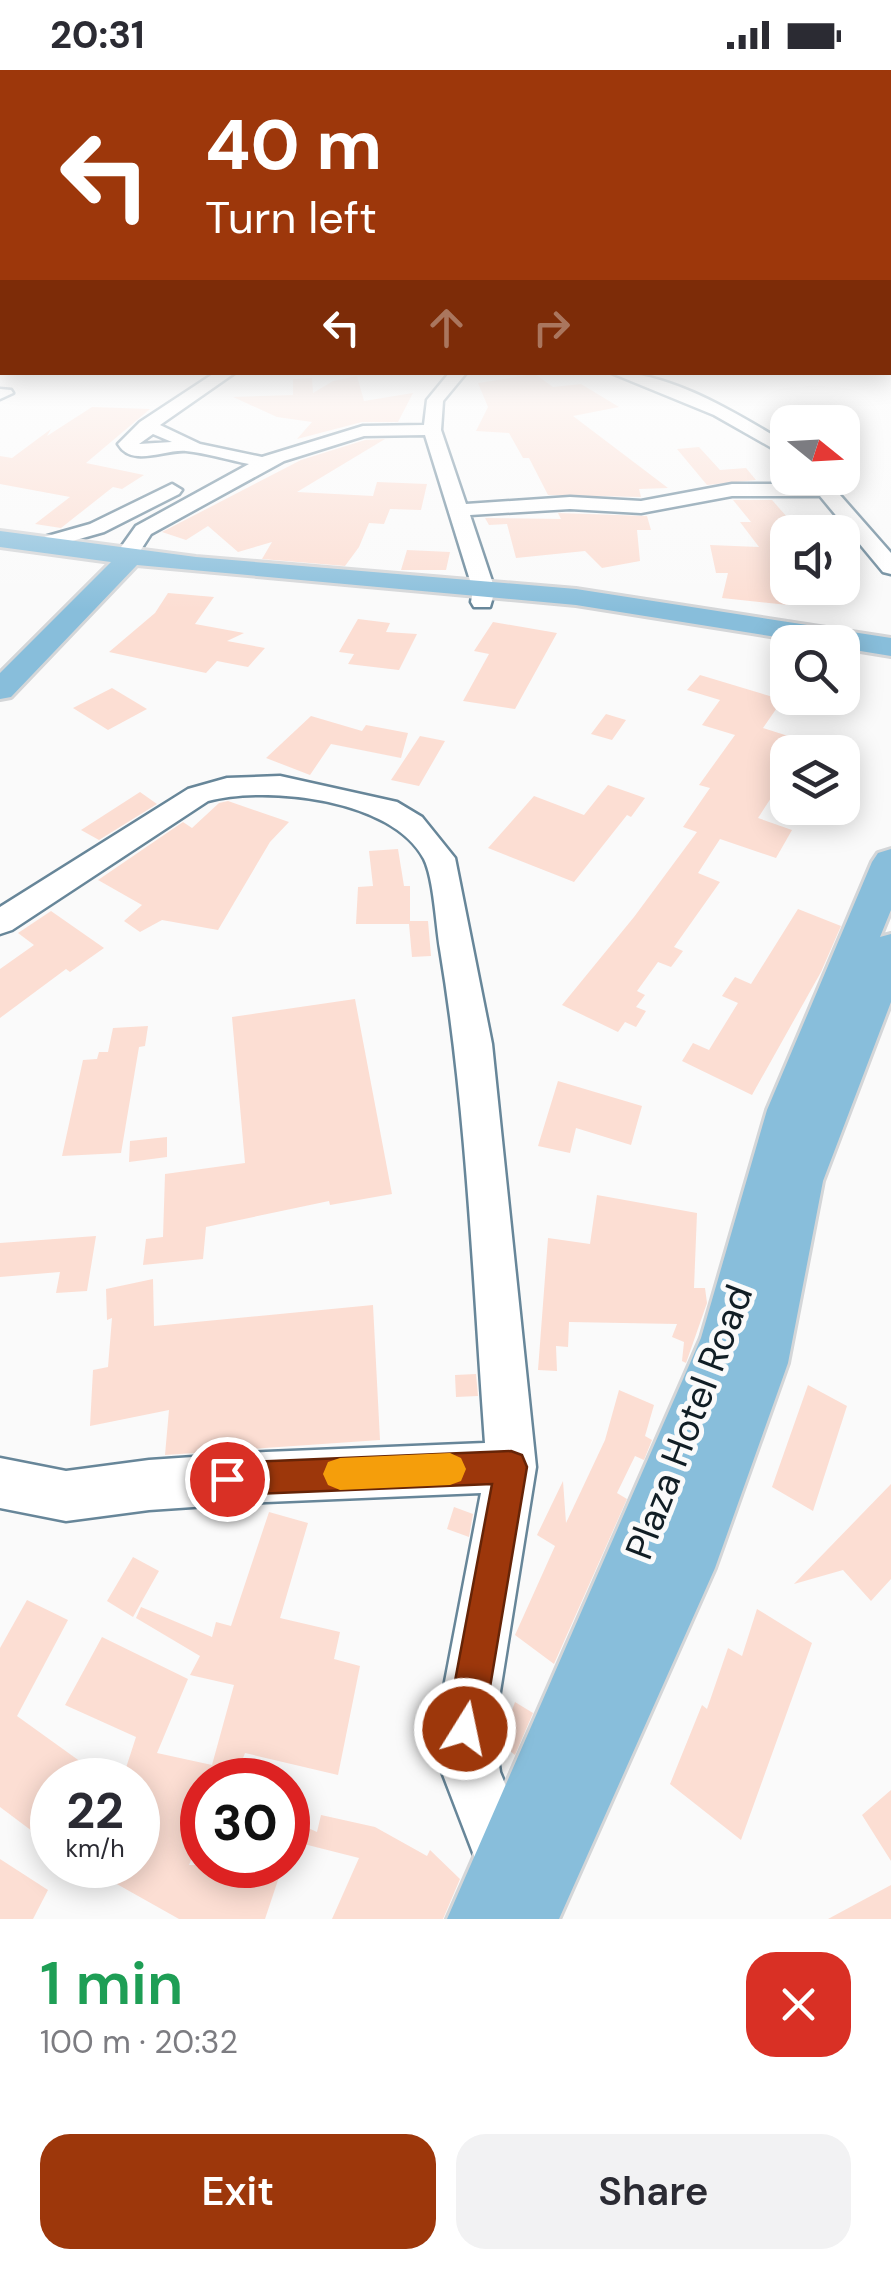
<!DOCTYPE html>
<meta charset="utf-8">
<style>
:root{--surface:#fff;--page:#f2f2f3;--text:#2b2b33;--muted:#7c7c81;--accent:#9d370b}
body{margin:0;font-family:"DM Sans",sans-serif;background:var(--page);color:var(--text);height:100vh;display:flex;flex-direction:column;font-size:38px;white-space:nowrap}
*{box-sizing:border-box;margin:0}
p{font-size:32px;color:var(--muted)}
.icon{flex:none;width:55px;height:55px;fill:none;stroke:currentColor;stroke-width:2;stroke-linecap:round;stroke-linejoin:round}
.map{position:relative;height:1849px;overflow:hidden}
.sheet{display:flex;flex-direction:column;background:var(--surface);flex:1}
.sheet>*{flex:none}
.guide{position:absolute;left:0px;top:0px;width:892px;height:305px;box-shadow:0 5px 25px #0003;background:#9d370b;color:#fff;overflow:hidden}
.needle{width:65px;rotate:108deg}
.fabs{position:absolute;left:770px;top:335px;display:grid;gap:20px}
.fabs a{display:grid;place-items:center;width:90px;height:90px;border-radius:20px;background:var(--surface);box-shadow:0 5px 25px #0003;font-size:50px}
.speed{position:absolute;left:30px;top:1688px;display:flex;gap:20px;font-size:50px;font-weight:700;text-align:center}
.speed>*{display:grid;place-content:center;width:130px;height:130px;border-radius:50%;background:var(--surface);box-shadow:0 5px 25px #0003;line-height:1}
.speed small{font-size:25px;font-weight:400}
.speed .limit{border:15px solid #d22;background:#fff;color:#111}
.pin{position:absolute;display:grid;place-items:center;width:85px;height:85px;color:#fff;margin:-42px;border:5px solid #fff;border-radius:50%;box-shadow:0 2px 10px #0007}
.me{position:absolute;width:110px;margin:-55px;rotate:10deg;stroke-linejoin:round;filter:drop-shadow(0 0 8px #0008)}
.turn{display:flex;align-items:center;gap:35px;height:210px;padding:0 40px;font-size:45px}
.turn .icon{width:130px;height:130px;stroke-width:2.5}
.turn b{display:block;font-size:70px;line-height:85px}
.lanes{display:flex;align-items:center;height:95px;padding:0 40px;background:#0003;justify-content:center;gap:50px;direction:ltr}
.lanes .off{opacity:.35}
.round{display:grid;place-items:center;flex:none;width:105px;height:105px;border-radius:30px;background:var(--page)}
.headline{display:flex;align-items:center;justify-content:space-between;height:170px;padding:0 40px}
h1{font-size:60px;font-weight:600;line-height:75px;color:#1e9e55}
.cta{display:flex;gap:20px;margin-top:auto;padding:20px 40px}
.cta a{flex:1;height:115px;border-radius:30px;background:var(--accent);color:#fff;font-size:40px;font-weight:600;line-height:115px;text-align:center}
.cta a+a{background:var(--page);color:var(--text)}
.status{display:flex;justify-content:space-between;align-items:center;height:70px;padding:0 50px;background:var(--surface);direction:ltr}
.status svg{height:28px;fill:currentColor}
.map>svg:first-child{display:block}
</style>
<div class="status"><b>20:31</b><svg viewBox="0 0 49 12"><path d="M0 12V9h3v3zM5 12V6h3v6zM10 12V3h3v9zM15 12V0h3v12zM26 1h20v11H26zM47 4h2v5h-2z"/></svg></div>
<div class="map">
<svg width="891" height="1849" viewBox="0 0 891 1849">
<rect width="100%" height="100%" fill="#fafafa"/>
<!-- building -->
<path fill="#fcded3" d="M535 304 553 317 581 314 619 337 573 346 668 418 639 419 641 427 548 425 529 388H523L509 363 476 361 488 337 478 313Z
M357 306 364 331 413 323 398 352H362L297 369 312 352 277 347 233 327 293 325V309L312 308 313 323 333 311Z
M92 337 150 339 86 393 144 405 122 419 113 417 61 458 35 454 70 427 0 414V386L12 388 51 359 47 366Z
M385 369 297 422 373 426 377 412 427 414 421 440 390 439 384 454 369 453 359 477 345 496 262 489 272 472 238 482 208 456 186 470 162 462 301 390 365 370Z
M699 377 720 400 746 398 756 410 707 415 677 379Z
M733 430H772L795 456 777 458 788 535 722 528 728 503H716L710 475 759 477 740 452H751Z
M558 443 647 446 651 460H637L640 491 602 498 585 481 516 488 507 454 489 455 485 448 561 449Z
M407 480 450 482 446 500H401Z
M168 523 214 527 195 554 244 563 227 571 265 578 248 597 217 591 206 603 109 582 155 543Z
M358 549 390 553 386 562 417 564 399 600 348 594 354 584 339 582Z
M493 552 557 563 515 639 463 631 489 584 474 581Z
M700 605 773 627 781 632 763 658 826 678 825 682H788V702L758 748 792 760 776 788 720 769 698 803 720 812 674 877 683 881 671 897 658 892 637 921 645 925 636 937 646 941 636 957 625 952 618 962 562 935 634 847 697 762 683 757 710 718 699 715 735 665 702 655 720 630 687 620Z
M112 618 147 639 108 660 73 638Z
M606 644 626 650 612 670 591 664Z
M311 646 362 661 366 655 408 663 401 688 331 674 310 705 266 688Z
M420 666 445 671 419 716 391 710Z
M608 715 645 728 631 747 627 745 574 812 488 778 534 726 584 745Z
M140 722 157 734 99 770 81 760Z
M228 731 289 752 270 772 218 860 162 850 140 862 124 851 142 835 98 810 183 752 192 758 219 733Z
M398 779 404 816H410V851H428L431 886 412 887 409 854H356L358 817 373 816 369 781Z
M798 839 841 856 821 902 752 1025 682 991 693 973 709 980 738 933 722 926 735 907 751 914Z
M51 841 104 878 70 902 66 899 0 948V899L34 875 18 863Z
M355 929 392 1124 330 1135 329 1131 206 1157 203 1189 143 1195 146 1169 163 1167 165 1104 245 1093 232 947Z
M148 956 145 976 139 977 121 1083 62 1086 83 990 97 989 99 982H108L113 958Z
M558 1011 642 1036 631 1075 576 1058 570 1083 538 1076Z
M167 1067V1087L129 1092 130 1071Z
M597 1125 697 1143 694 1218H705L707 1233 686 1293 682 1291 684 1272 672 1267 677 1254 569 1252 568 1277 556 1276 557 1301 538 1300 548 1168 590 1174Z
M96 1166 87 1221 56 1223 60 1202 0 1207V1173Z
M153 1209 154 1256 373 1235 380 1370 165 1385 169 1340 90 1356 93 1300 108 1297 112 1248 107 1250 106 1219Z
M476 1304 478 1326 456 1327 455 1305Z
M808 1315 847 1336 813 1441 772 1417Z
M619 1320 654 1335 645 1366 652 1370 644 1390 635 1386 617 1423 627 1429 554 1594 515 1565 555 1476 537 1465 563 1411 566 1453 605 1370Z
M891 1414V1509L871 1531 843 1500 794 1514Z
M454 1437 473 1444 469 1467 447 1459Z
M269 1442 308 1453 280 1548 340 1562 334 1589 360 1596 338 1705 245 1683 238 1701 243 1702 246 1710H202V1763L189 1795H283L265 1849H179L83 1795H138V1707L124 1704 136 1667 65 1635 102 1567 188 1609 157 1683 212 1695 234 1615 190 1605 200 1586 136 1548 141 1537 212 1567 216 1552 231 1556Z
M133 1487 159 1501 133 1547 107 1531Z
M27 1530 68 1550 17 1646 106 1710H52V1776L0 1737V1578Z
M757 1539 812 1573 741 1770 670 1714 702 1635 707 1639 728 1578 742 1586Z
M515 1632 533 1643 515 1685 500 1673Z
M891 1720V1791L862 1745Z
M321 1745 375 1757 427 1786 430 1780 460 1809 443 1849H332L359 1788 288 1770V1749L317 1762Z
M0 1789 48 1820 33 1849H0Z
M891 1815V1849H828Z"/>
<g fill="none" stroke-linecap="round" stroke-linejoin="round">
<defs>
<path id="minor" d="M890 291H891V301H890Z
M216 302H236L160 355 200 374 262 387 363 356 424 355 427 330 450 302H467L443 331 441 360 466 434 570 427 641 431 732 414H810L806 408H825L891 483V504L883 502 820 426H732L641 443 570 439 470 445 495 520 490 537H474L471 532 473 520 425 365 364 366 284 391 151 464 133 492H117L114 487 136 456 249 394C229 390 206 383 186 381 165 379 132 398 118 374L140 352ZM153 364 172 372 139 374Z
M609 302C672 302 735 343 788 374V387L714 345Z
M0 319 11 320 13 323 0 329Z
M172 414 182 420 179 424 104 462 37 481 26 475 30 471 90 454Z
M280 706 397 732 422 747 455 788 492 974 536 1397 494 1659 500 1702 538 1792 529 1814 507 1823 485 1814 442 1702 436 1659 481 1423 266 1432 149 1440 66 1451 0 1438V1388L66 1401 149 1390 266 1382 485 1373C473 1209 467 1042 440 879 436 856 434 809 424 789 393 729 267 715 208 731L12 860 0 864V837L188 719 227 708Z"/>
<path id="major" d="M0 461 196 487 576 519 891 568V586L842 578V572H808L576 535 137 495 11 627 0 629V603L111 492 0 477Z
M891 779V840L880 867 891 864V932L823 1111 788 1293 715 1498 559 1849H447L701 1268 767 1040 872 792 878 783Z"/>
</defs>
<!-- minor casing -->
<use href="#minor" stroke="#678699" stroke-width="5"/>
<!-- major casing -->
<use href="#major" stroke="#d4d6d8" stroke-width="6"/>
<!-- minor -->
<use href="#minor" fill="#fff" fill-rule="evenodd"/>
<!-- major -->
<use href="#major" fill="#88bedb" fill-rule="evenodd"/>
</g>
<!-- sky -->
<linearGradient id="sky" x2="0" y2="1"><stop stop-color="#76bdf1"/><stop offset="0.52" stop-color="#fdfdfd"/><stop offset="1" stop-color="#fdfdfd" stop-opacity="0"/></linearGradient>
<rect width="891" height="540" fill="url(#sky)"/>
<!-- route -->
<path fill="#9d370b" stroke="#662407" stroke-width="2.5" d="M511 1381 522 1385 527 1397 483 1659 478 1672 465 1677 452 1672 446 1659 492 1414 227 1425 216 1421 211 1409 216 1398 227 1393Z"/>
<!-- slow -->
<path fill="#f59e0b" d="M450 1383 461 1388 466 1399 461 1411 450 1415 340 1420 328 1415 323 1404 328 1392 340 1388Z"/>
<g text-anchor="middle" stroke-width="10" stroke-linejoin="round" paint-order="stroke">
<!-- near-street labels -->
<g font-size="38" fill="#111e25" stroke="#fafafa">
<text transform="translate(689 1352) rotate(-69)" y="13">Plaza Hotel Road</text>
</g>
</g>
</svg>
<div class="fabs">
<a><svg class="needle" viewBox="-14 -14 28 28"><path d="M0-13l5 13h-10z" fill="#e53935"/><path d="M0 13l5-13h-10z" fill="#7c7c81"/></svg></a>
<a><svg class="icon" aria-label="sound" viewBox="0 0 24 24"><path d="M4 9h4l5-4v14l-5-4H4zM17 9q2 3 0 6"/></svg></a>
<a><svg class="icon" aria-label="search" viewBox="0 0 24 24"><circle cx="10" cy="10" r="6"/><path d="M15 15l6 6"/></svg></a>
<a><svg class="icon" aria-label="layers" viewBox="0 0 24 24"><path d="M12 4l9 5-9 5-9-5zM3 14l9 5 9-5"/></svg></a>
</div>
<div class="speed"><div>22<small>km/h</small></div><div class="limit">30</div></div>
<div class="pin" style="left:227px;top:1409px;background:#d93025"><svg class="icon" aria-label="arrive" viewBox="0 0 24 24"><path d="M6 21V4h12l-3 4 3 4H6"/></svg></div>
<svg class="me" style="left:465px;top:1659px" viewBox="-20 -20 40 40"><circle r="17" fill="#9d370b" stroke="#fff" stroke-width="3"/><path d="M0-11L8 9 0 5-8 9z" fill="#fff"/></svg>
<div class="guide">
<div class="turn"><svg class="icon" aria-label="left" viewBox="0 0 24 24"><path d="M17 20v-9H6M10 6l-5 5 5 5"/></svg><div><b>40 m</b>Turn left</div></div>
<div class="lanes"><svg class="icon" aria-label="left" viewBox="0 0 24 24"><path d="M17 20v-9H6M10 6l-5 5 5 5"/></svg><svg class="icon off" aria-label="ahead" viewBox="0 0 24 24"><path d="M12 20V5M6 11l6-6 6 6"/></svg><svg class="icon off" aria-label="right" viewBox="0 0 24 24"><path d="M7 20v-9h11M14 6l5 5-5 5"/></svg></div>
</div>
</div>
<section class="sheet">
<div class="headline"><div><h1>1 min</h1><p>100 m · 20:32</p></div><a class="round" style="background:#d93025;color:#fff"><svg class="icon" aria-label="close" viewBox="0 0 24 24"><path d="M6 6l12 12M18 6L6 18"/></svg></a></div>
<div class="cta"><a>Exit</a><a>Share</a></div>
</section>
